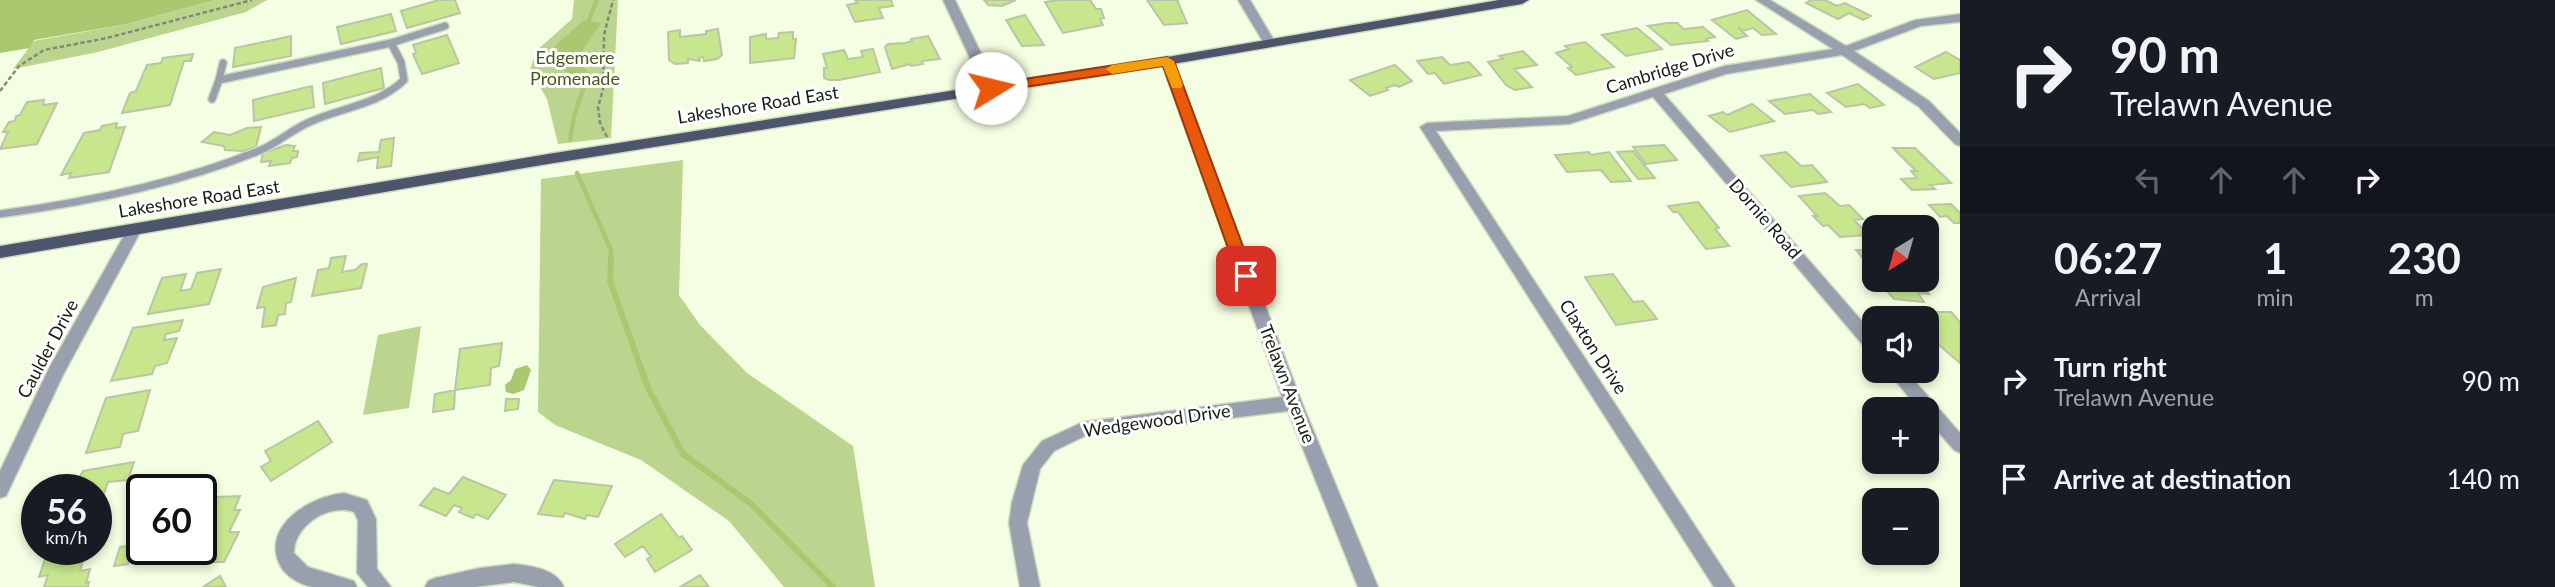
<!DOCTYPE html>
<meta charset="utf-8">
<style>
:root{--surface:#171b24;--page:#242831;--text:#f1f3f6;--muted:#9ea1a6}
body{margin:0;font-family:Lato,sans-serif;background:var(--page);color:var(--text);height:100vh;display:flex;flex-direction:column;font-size:26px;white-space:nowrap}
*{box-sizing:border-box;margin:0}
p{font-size:23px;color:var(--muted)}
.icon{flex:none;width:38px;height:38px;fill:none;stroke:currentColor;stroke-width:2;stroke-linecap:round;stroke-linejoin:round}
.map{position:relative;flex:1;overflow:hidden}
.panel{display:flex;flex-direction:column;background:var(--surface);width:595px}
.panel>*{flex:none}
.guide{background:#171b24;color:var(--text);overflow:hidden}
.needle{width:46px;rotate:217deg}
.controls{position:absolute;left:1862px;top:215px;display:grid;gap:14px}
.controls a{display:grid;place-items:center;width:77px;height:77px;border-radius:14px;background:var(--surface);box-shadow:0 4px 10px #0003;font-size:35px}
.speed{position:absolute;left:21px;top:474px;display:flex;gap:14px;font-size:35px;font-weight:700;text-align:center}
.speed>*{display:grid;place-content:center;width:91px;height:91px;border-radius:50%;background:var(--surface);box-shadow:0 4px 10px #0003;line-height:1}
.speed small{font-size:18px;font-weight:400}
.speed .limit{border:4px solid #111;border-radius:10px;background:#fff;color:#111}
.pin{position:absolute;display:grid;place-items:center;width:60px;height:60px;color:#fff;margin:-30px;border-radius:14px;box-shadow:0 4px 10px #0006}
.me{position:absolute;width:77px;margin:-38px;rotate:81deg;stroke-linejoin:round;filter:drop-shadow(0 0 5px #0008)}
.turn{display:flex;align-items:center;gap:24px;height:147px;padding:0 35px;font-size:32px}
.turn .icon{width:91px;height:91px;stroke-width:2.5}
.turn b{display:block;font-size:49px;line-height:60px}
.lanes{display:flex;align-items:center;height:66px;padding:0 35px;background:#0003;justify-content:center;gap:35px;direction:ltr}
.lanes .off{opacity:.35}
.eta{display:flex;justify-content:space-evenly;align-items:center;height:119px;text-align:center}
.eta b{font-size:42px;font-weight:700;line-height:49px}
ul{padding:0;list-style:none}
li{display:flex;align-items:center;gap:21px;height:98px;padding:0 35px}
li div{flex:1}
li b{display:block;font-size:26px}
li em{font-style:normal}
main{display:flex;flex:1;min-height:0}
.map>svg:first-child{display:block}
</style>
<main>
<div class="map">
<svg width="1960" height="587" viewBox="0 0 1960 587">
<rect width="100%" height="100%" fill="#f3fee2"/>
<!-- green -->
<path fill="#bcd58e" d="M215 0H267L246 12 98 52 13 69 34 41 127 24Z
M574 0H618L611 138 558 144 547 99 530 70 536 51 572 19Z
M683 160 679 295 700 325 747 373 853 446 875 587H784L729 521 641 460 555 425 538 412 541 179Z
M421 326 409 408 363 415 378 335Z"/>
<!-- water -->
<path fill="#aac86f" d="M0 0H215L127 24 34 40 30 48 0 53Z
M584 20 601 23 577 59 590 75 580 78 551 65 545 55Z
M527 365 531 370 524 390 513 394 506 392 505 385 511 380 515 369Z"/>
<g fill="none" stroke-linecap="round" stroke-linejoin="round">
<!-- stream-far1 -->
<path stroke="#aac86f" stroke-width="4.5" d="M586 27 597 0
M570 140 574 116 588 75 583 72
M577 173 611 250V259"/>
<!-- stream -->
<path stroke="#aac86f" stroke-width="6" d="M611 257 610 281 648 388 683 454 750 503 833 587"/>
</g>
<!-- building -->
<path fill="#c7e68d" stroke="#b9c6a4" stroke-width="2" d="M439 0H455L460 13 407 28 401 11Z
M855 0H891L893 6 879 8 883 18 855 22 847 5 857 3Z
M984 0H1016L1002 6 988 5Z
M1060 0H1090L1096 9H1101L1104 18 1100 19 1103 25 1063 33 1045 2Z
M1147 0H1179H1177L1187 23 1164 25Z
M1811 0H1825L1837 6 1845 3 1871 16 1863 20 1849 13 1838 19 1806 3Z
M1747 10 1776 34 1762 35 1753 28 1743 31 1738 27 1747 36 1736 39 1712 20Z
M391 14 396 31 341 44 337 27Z
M1025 15 1044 45 1022 46 1006 20Z
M1668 23H1677L1684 29 1703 27 1715 37 1706 39 1708 41 1671 45 1648 26Z
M1637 28 1662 49 1626 56 1602 35Z
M718 29 722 55 717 59 704 61 703 57 699 58 700 61 688 59V63L675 64 669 60 668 32 680 30V37L706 34V31Z
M793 32V39H796L794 58 750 63V37L766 34V39L778 38 779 33Z
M447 35 459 63 422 74 413 54 416 53 413 45Z
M291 36V56L233 67 235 48Z
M928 36 940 59 922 61 923 64 911 66 910 64 892 69 885 47 888 44 905 43 912 41 911 39Z
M1585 42 1614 67 1576 75 1568 68 1572 67 1556 53 1569 49 1565 46Z
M873 49 880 72 839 80H829L824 78V68H827L823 54 844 50 848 59 863 57 861 51Z
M1523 51 1537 65 1514 69 1532 87 1515 90 1506 85 1488 62 1503 59 1499 56Z
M1946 52 1960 60V73L1934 79 1915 67Z
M193 54 191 61H184L170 105 122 113 130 93 136 91 147 65 161 63 163 58Z
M1442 57 1450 65 1469 62 1481 75 1444 84 1435 73 1428 74 1417 61Z
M1395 65 1412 81 1399 87 1395 85 1386 88 1388 90 1370 96 1350 80Z
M381 68 384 88 325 104 323 83Z
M1858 84 1877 99 1884 105 1870 108 1864 104 1846 107 1827 93Z
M312 86 314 107 254 121 253 100Z
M1810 94 1831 112 1818 114 1813 110 1785 114 1769 101Z
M44 100 43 105 57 103 37 144 0 149 8 132H3L9 122 15 121 16 116 20 115 27 102Z
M1752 104 1774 121 1730 132 1709 116 1723 112 1727 115Z
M117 123 116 128 125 127 109 172 69 178 71 173 61 175 84 133 100 130 102 126Z
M261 127 256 147 243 151 225 150 224 146 202 142 214 132 230 135 247 128Z
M394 138 391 166 377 168 378 157 358 161 360 153 379 152 381 140Z
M286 145 295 146 293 151H298L297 157 292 158 290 163 269 166 271 161 261 162 263 153Z
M1664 145 1677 160 1646 164 1633 147Z
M1893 148H1915L1951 183 1930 185 1935 189 1912 190 1901 179 1917 178 1911 171H1916Z
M1633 151 1655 178 1638 179 1617 152Z
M1589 152 1591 155 1609 152 1631 181 1611 182 1601 170 1567 172 1555 155Z
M1786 152 1801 166 1812 165 1827 182 1791 187 1761 156Z
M1825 193 1840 206 1849 205 1863 219 1854 220 1869 235 1840 237 1828 225 1823 226 1813 216H1817L1799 196Z
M1698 202 1719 228 1715 229 1729 246 1706 249 1678 212H1673L1668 206Z
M1951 204 1960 213V223H1954L1947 216 1940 217 1929 205Z
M1856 250H1874V280H1918L1929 294 1918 293 1924 302 1894 299 1881 284 1876 283 1867 271H1873L1869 266Z
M346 256 342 272 355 270 362 264H367L361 288 312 296 318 270 329 268 331 258Z
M221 269 209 304 148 314 162 278 186 274 180 291 191 289 197 273Z
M1613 274 1633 302 1643 301 1657 319 1616 325 1585 277Z
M296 278 291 302 286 303 285 314 278 315 276 325 262 327 265 307 257 308 263 287Z
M1926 312H1951L1960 322V363L1927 335V330H1933L1927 324V318H1922L1931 317Z
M183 320 179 331 166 334 164 340 177 338 167 363 155 366 152 374 111 381 133 328Z
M502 343 499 366 491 368 490 385 455 390 460 349Z
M150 390 138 431 123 434 120 447 86 453 106 398Z
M455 390 454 409 433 412 435 394Z
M506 399H519L518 409 505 411Z
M318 421 332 442 271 481 261 467 271 461 265 451Z
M134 462 128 480 108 482 96 516V490H72L83 471Z
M463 477 506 495 488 519 476 514 473 518 459 512 462 508 454 505 446 516 420 505 434 488 449 494Z
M554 480 612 486 598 517 587 515 585 519 565 513 563 517 538 514Z
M240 496 234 510H240L229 532H239L224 562H201L210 544H201V516H206L215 497Z
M661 514 679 538 682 536 692 550 655 572 647 559 651 557 643 546 625 557 615 544Z
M133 545 128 564 114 566 120 547Z
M63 550H86L80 571 90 569 86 583 89 582 88 587H44L48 575 39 577 47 553Z
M700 575 709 587H680Z
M220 576 226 587H203Z"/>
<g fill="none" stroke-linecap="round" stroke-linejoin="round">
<defs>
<path id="lane" d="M391 43 445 26
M219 80 223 63
M0 214C88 202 178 184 261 150 279 142 294 128 312 121 344 107 378 105 404 80L401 62 391 43 219 80 212 99"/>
<path id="street" d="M943 0H955L998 88 996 91H986L984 88Z
M1238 0H1250L1275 42 1273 45H1265Z
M1756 0H1770L1846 46 1915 20 1960 14V22L1921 26 1854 51 1929 101 1960 133V146L1955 144 1919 107 1842 55 1726 74 1664 94 1874 335V352L1868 351 1653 97 1569 124 1436 131 1735 587H1714L1420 127 1427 123 1568 116 1724 66 1833 49Z
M1167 57 1173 61 1302 403 1378 587H1358L1288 411 1085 436 1054 451 1040 469 1027 523 1040 587H1020L1009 523 1012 502 1023 465 1042 441 1083 422 1282 397 1161 61Z
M135 224 142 229 63 375 6 496 0 498V471L49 368 130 225Z
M1888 371H1906L1960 433V453L1954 450 1927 419V410H1919Z
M344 493 367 500 376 519 377 569 391 587H368L357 573 358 520 354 512C328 503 294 526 294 553L308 567 354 581 357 587C343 587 326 587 313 587 301 585 287 577 281 567 259 527 310 496 344 493Z
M514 564C532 566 556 569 564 587H539L514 582 475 587H425L428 581 435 578 480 568Z"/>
<path id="primary" d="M1499 0H1529L1522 4 1167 65 548 164 0 258V246L548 154 1167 57Z"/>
</defs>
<!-- lane casing -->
<use href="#lane" stroke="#d0dac0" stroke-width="10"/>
<!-- street casing -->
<use href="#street" stroke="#d0dac0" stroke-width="3"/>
<!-- primary casing -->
<use href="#primary" stroke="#d0dac0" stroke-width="3"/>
<!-- path -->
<path stroke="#838b77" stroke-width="2.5" stroke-dasharray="4.5 2.5" stroke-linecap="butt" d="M0 91 19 66 44 50 107 38 252 0
M607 137 600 123 598 107 603 89 604 35 613 0"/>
<!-- lane -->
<use href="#lane" stroke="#9a9fad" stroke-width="7"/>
<!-- street -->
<use href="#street" fill="#9a9fad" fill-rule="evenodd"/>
<!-- primary -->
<use href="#primary" fill="#4d556d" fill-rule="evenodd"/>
</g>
<!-- route -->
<path fill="#ea580c" stroke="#983908" stroke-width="2" d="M1167 57 1174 61 1254 276 1252 281H1241L1238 276 1163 66 991 92 984 88 991 84Z"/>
<!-- slow -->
<path fill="#f59e0b" d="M1167 57 1174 61 1183 85 1181 88H1172L1163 66 1112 74 1106 69 1112 65Z"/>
<g text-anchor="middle" stroke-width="6" stroke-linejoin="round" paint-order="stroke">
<!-- park labels -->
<g font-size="18" fill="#475a1c" stroke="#fff">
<text x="575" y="64">Edgemere<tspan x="575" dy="21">Promenade</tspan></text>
</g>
<!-- street labels -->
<g font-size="18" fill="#181d10" stroke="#fff">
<text transform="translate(1670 69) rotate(-17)" y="6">Cambridge Drive</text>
<text transform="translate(758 105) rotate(-9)" y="6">Lakeshore Road East</text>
<text transform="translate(199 199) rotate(-9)" y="6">Lakeshore Road East</text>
<text transform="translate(1765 219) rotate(49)" y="6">Dornie Road</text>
<text transform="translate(1593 347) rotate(57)" y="6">Claxton Drive</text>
<text transform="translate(48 349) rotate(-62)" y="6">Caulder Drive</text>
<text transform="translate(1287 384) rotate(69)" y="6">Trelawn Avenue</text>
<text transform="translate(1157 421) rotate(-8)" y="6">Wedgewood Drive</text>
</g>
</g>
</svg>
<div class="controls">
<a><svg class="needle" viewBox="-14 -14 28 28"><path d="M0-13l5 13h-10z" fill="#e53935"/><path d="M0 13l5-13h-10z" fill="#9ea1a6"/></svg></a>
<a><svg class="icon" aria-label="sound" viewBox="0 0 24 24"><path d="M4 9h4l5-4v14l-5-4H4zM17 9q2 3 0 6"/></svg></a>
<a>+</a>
<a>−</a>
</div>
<div class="speed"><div>56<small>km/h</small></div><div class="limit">60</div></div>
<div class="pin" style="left:1246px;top:276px;background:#d93025"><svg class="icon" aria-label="arrive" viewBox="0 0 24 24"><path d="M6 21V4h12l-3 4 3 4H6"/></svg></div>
<svg class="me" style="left:991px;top:88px" viewBox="-20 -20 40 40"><circle r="19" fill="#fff"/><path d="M0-13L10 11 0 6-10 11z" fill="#ea580c"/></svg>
</div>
<section class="panel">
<div class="guide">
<div class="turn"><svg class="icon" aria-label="right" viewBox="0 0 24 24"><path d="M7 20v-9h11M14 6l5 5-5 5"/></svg><div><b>90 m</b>Trelawn Avenue</div></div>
<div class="lanes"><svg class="icon off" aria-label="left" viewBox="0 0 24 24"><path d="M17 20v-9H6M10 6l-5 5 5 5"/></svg><svg class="icon off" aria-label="ahead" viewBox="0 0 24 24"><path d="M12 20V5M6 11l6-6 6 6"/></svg><svg class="icon off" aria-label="ahead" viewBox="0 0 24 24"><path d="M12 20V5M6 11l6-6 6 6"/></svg><svg class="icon" aria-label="right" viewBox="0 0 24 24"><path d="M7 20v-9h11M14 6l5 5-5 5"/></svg></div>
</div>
<div class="eta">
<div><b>06:27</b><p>Arrival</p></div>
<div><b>1</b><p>min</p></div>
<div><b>230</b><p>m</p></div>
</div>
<ul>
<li><svg class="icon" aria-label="right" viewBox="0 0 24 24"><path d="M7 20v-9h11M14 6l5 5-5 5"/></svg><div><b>Turn right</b><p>Trelawn Avenue</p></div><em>90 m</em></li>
<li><svg class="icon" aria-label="arrive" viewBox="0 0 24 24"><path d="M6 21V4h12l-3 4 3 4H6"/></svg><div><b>Arrive at destination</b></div><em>140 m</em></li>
</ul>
</section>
</main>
